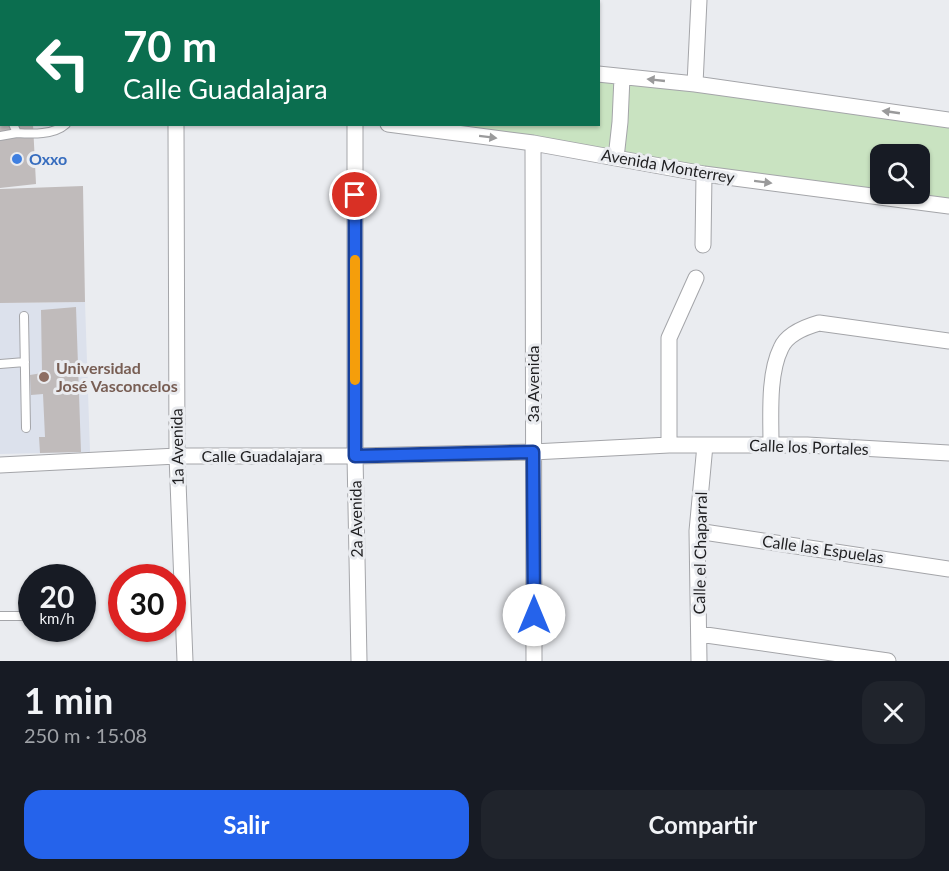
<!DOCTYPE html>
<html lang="es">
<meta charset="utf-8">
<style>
:root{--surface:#171b24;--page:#20242c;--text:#f1f3f6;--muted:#9ea1a6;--accent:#2563eb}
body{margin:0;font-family:Lato,sans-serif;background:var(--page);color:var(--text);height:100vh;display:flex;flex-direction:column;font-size:22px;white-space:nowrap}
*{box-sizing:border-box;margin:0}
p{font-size:20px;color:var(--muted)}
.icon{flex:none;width:33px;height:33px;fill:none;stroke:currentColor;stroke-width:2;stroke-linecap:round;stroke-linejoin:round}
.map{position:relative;height:661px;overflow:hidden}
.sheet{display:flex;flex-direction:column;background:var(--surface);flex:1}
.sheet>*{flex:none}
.guide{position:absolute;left:0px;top:0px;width:600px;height:126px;box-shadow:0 2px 4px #0004;background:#0b6e4f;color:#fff;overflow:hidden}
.buttons{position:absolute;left:870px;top:144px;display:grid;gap:12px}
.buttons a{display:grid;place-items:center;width:60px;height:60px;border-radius:12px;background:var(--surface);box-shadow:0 2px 4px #0004;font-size:30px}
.speed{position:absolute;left:18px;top:564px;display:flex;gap:12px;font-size:30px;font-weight:700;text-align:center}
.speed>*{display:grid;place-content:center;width:78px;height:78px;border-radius:50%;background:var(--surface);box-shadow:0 2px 4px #0004;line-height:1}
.speed small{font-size:15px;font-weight:400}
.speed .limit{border:9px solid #d22;background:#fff;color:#111}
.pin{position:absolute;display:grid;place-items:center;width:51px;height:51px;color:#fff;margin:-26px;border:3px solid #fff;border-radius:50%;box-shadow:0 2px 6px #0007}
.me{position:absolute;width:66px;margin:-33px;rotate:0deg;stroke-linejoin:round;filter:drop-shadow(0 0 4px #0008)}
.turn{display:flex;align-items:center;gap:21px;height:126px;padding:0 24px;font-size:27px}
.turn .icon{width:78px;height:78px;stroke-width:2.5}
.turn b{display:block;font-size:42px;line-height:51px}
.round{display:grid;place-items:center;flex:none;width:63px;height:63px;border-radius:18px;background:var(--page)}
.overview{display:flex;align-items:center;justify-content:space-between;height:102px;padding:0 24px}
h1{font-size:36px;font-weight:700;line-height:45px}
.button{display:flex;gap:12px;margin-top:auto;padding:12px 24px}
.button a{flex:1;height:69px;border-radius:18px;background:var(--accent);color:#fff;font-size:24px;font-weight:700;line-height:69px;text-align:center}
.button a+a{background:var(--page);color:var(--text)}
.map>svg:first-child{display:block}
</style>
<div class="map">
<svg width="949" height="661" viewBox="0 0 949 661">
<rect width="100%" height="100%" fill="#eaecf0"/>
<!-- built -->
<path fill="#dce1ec" d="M85 302 90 452 0 454V303Z"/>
<!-- green -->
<path fill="#c9e3c1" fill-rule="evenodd" d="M599 74 949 121V204L380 125 598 124ZM880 154H920V194H880Z"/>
<!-- building -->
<path fill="#c0bbbb" d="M0 124H33L36 184 0 188Z
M83 186 85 302 0 303V189Z
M76 307 81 452 40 453 39 437H45L43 394 31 395 30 375 42 373 41 310Z"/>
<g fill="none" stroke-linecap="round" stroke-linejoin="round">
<defs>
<path id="service" d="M13 124 17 133C32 134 54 135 66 124
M0 136 17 133
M24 316 26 428
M0 364 25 362
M0 616H32"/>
<path id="minor" d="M94 0 100 2
M169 0V2
M349 0V2
M64 2 68 0
M521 2V0
M0 24 2 23
M0 74H2
M598 74 695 84 949 120
M695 84 699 0
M0 104 2 103
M176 124 177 456 185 661
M355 124V456L359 661
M388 124 533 143 704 174 949 206
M533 143 534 661
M616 158 620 122 622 77
M703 245 704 174
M771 444C771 416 768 374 781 348 787 334 805 327 819 323L949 341
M669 445V338L696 278
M0 465 177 456H355L533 452 669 445H807L949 453
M697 531 949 569
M699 634 888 661
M699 661 697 531 705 445"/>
</defs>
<!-- service casing -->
<use href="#service" stroke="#a4a5a9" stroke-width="10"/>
<!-- minor casing -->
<use href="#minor" stroke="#a4a5a9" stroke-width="17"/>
<!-- service -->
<use href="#service" stroke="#fff" stroke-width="8"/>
<!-- minor -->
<use href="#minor" stroke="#fff" stroke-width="15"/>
</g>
<!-- one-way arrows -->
<defs><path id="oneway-solid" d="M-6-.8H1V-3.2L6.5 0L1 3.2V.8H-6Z" transform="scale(1.5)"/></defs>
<g fill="#9a9a9b">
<use href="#oneway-solid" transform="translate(656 80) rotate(-174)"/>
<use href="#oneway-solid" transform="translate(891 112) rotate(-172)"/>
<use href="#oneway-solid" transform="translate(488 137) rotate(7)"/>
<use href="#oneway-solid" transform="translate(763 182) rotate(7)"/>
</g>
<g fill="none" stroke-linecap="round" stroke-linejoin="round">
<defs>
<path id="route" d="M355 195V456L533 452 534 615"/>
</defs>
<!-- route casing -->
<use href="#route" stroke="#184099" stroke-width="15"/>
<!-- route -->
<use href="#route" stroke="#2563eb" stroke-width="10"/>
<!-- slow -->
<path stroke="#f59e0b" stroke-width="10" d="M355 260V380"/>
</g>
<!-- markers -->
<circle fill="#3f7fe0" stroke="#eaecf0" stroke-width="2" cx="17" cy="159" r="6"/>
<circle fill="#8d6e63" stroke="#eaecf0" stroke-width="2" cx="44" cy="377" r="6"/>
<g text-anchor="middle" stroke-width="6" stroke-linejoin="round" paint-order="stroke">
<!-- shop labels -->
<g font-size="16" font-weight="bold" fill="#366cbe" stroke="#eaecf0" text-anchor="start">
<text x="29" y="165">Oxxo</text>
</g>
<!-- street labels -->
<g font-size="16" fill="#1f1f21" stroke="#eaecf0">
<text transform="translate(668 166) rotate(10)" y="6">Avenida Monterrey</text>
<text transform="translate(533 384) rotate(-90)" y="6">3a Avenida</text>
<text transform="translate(177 447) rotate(-91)" y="6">1a Avenida</text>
<text transform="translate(809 447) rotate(2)" y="6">Calle los Portales</text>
<text x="262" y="462">Calle Guadalajara</text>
<text transform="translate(356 519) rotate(-91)" y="6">2a Avenida</text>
<text transform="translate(823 549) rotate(8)" y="6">Calle las Espuelas</text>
<text transform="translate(700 553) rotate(-89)" y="6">Calle el Chaparral</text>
</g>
<!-- education labels -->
<g font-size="16" font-weight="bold" fill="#785e54" stroke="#eaecf0" text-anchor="start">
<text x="56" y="374">Universidad<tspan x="56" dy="18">José Vasconcelos</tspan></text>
</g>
</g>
</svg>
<div class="buttons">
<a><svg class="icon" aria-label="search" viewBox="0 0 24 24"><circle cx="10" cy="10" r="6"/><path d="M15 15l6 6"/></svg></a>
</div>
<div class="speed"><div>20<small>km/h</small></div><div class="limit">30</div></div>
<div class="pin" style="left:355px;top:195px;background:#d93025"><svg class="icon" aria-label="arrive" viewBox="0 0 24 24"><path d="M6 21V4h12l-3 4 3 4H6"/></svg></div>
<svg class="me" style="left:534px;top:615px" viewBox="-20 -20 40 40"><circle r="19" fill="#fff"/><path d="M0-13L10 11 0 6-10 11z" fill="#2563eb"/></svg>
<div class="guide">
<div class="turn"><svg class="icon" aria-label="left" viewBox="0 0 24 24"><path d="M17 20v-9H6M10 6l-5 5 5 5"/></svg><div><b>70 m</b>Calle Guadalajara</div></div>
</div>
</div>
<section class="sheet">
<div class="overview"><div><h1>1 min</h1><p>250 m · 15:08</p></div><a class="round"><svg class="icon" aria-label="close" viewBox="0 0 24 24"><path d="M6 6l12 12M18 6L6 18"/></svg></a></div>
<div class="button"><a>Salir</a><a>Compartir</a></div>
</section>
